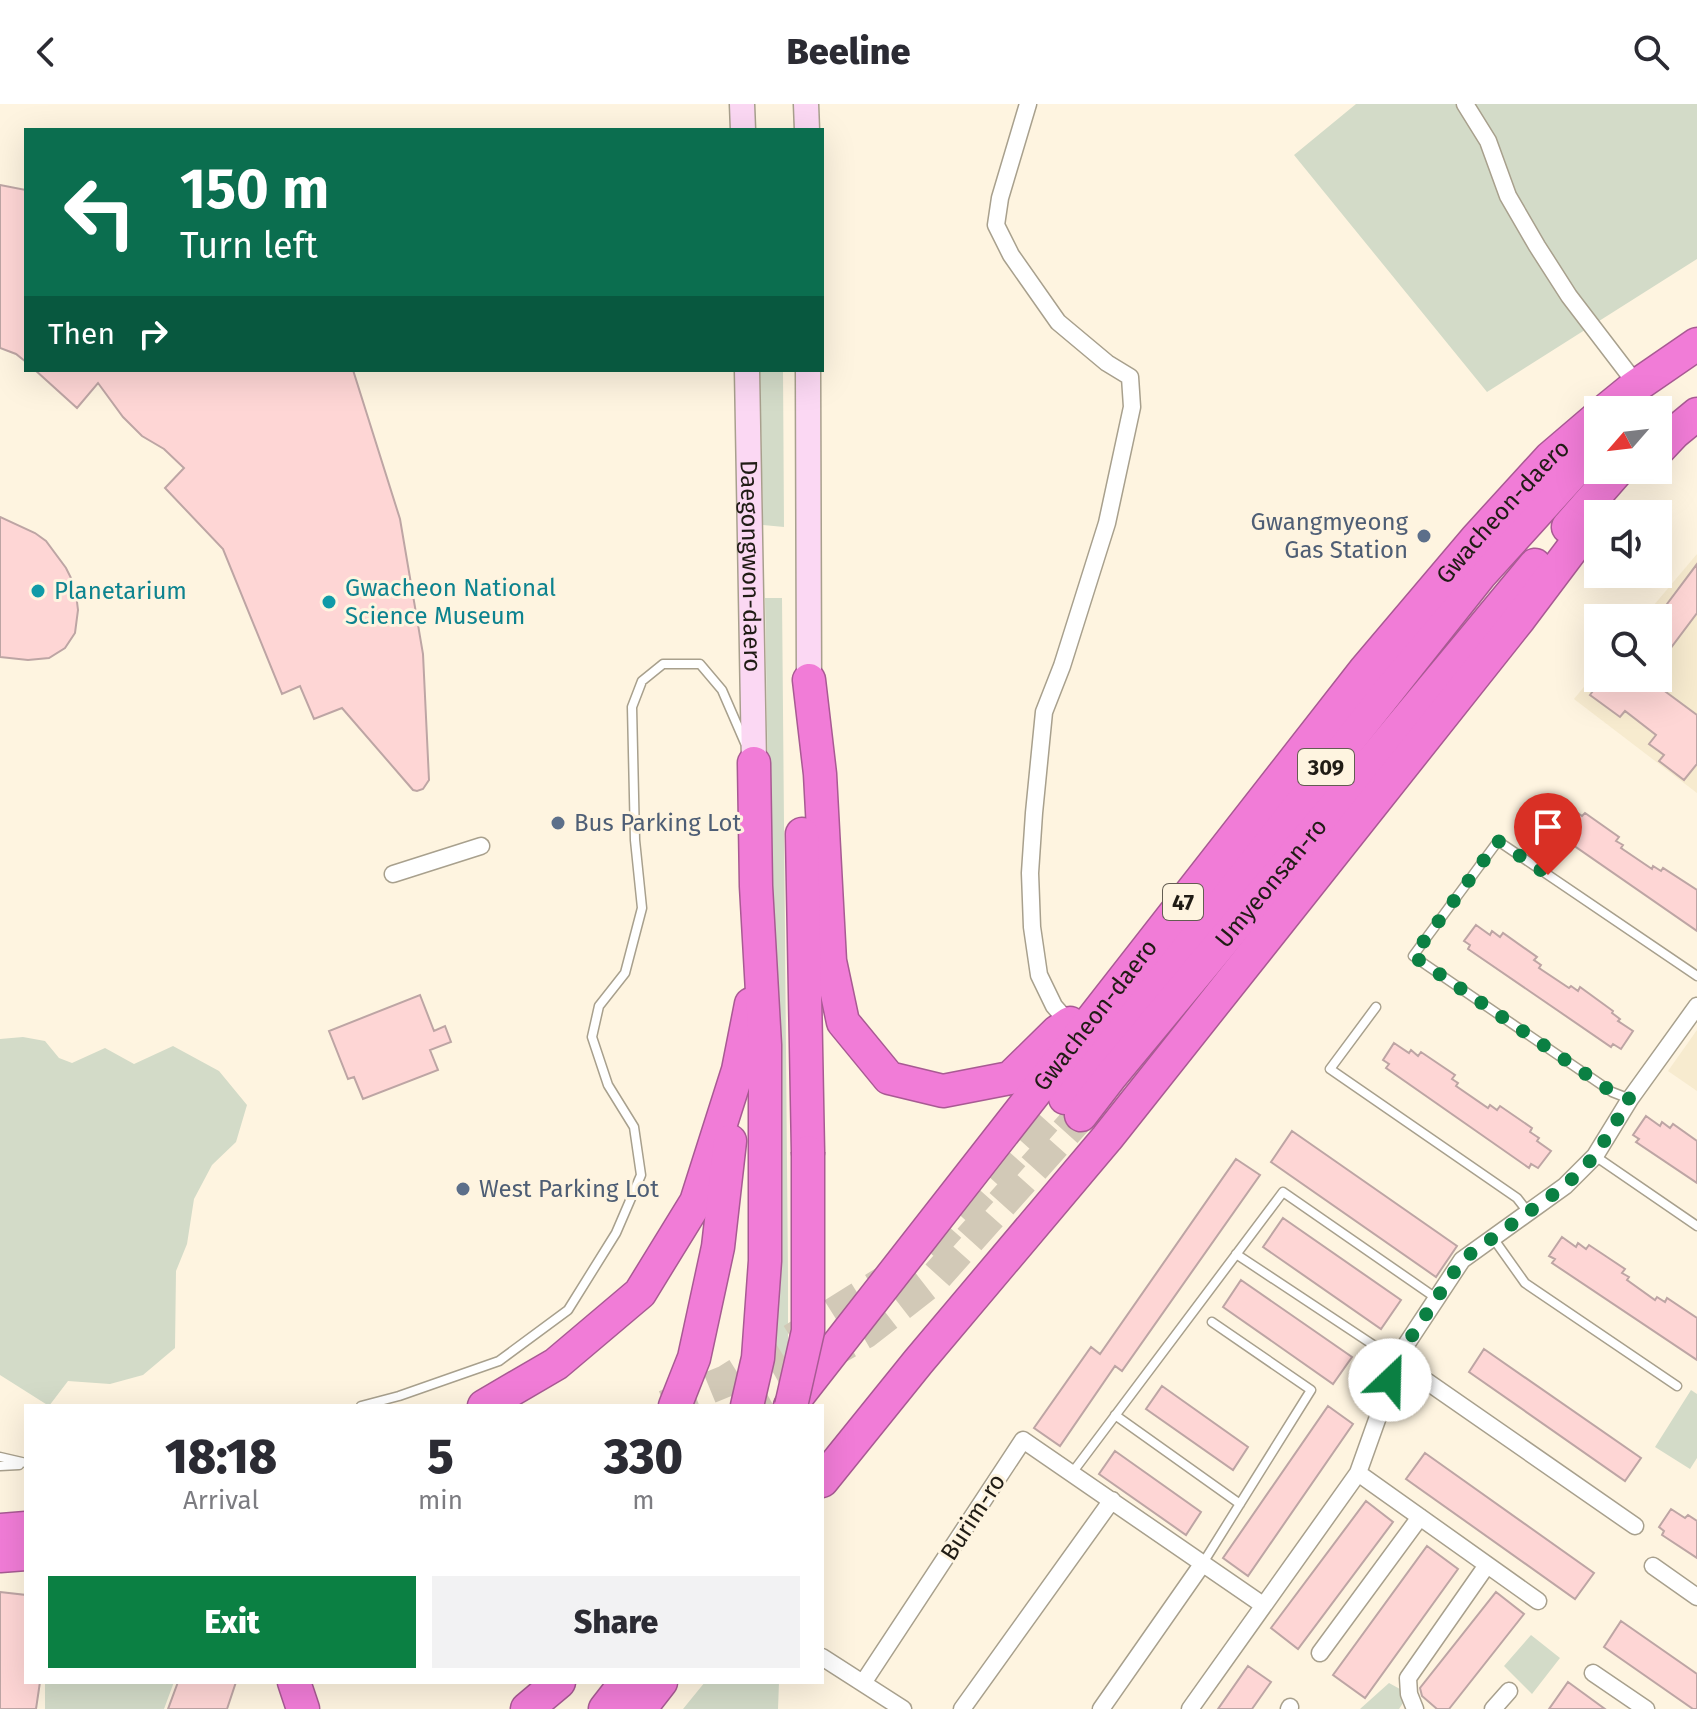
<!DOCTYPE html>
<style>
:root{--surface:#fff;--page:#f2f2f3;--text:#2b2b33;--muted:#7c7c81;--accent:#0b8043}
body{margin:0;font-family:"Fira Sans",sans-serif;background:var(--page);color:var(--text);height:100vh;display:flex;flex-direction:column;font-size:30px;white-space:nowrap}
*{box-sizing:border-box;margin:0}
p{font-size:26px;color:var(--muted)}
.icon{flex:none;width:44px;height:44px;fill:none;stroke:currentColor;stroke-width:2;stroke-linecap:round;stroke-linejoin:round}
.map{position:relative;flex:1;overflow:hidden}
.details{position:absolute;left:24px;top:1300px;width:800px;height:280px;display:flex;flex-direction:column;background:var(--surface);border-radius:0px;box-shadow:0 8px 32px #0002}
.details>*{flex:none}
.banner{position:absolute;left:24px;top:24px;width:800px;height:244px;border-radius:0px;box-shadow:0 8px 32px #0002;background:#0b6e4f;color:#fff;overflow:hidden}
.needle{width:52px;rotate:242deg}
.tools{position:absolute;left:1584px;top:292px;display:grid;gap:16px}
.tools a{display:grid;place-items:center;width:88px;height:88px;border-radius:0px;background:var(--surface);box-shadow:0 8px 32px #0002;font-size:40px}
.pin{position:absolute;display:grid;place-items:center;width:68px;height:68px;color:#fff;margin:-82px -34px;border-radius:50% 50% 50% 0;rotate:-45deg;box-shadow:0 0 8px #0007}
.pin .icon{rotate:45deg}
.me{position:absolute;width:88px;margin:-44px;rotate:24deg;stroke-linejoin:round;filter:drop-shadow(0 0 6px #0008)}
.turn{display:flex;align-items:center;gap:28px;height:168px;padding:0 24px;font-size:36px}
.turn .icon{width:104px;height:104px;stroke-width:2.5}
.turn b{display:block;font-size:56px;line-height:68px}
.then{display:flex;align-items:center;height:76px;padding:0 24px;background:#0003;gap:16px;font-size:30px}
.eta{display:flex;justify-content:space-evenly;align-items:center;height:136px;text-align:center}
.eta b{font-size:48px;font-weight:800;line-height:56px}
.primary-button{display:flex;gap:16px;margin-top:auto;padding:16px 24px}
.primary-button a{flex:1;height:92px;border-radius:0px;background:var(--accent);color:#fff;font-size:32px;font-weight:800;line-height:92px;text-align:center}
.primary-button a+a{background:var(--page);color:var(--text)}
header{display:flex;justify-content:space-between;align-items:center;height:104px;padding:0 24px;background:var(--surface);font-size:36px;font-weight:800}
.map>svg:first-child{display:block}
</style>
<header><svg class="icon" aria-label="back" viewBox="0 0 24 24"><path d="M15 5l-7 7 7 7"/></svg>Beeline<svg class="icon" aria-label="search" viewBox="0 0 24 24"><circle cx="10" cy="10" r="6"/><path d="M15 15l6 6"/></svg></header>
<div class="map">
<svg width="1697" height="1605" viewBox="0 0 1697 1605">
<rect width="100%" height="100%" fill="#fef4e0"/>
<!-- built -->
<path fill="#f7ebcf" d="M1697 450V689L1574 595 1598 566V574H1658V514H1643Z
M1697 926V987L1668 967Z"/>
<!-- green -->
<path fill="#d3dbc8" d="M1356 0H1697V155L1487 288 1294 51Z
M760 266H783L784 423 763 421Z
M765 494H782L788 1172V1263L767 1265 771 869Z
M23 933 45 937 59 954 72 959 105 944 134 960 173 942 219 967 247 1001 236 1038 212 1061 194 1095 187 1140 176 1167 175 1244 143 1271 110 1280 68 1277 49 1302 0 1271V935Z
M1691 1286 1697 1290V1354L1690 1365 1655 1343Z
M1531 1531 1560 1554 1532 1590 1504 1562Z
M45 1578H174L164 1605H45Z
M705 1578H779L778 1605H683Z
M1389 1579 1409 1590 1399 1605H1360Z"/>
<!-- building -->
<path fill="#fed6d5" stroke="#bda5a4" stroke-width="2" d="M0 81 26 86V258L16 250 0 244Z
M35 266H353L400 415 423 550 429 676 423 685 417 687 413 686 342 604 314 615 300 582 282 590 223 445 165 384 184 364 164 345 142 332 123 313 98 279 77 304Z
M0 413 35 429 46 437 66 464 75 482 78 506 75 529 65 544 49 554 28 556 0 553Z
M1697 460V509L1658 561V512Z
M1615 574H1647L1697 611V660L1684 676 1659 657 1664 651 1649 640 1656 631 1625 607 1620 613 1590 591 1602 575 1610 581Z
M1559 701 1572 710 1575 707 1582 712 1585 709 1619 733 1616 737 1623 741 1621 744 1652 765 1653 762 1661 767 1663 764 1697 786V827L1550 725 1553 722 1547 718Z
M1476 821 1490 831 1492 827 1500 833 1503 829 1537 853 1534 856 1541 861 1539 864 1569 884 1571 882 1578 887 1580 883 1613 907 1612 909 1620 915 1618 917 1633 927 1621 945 1613 940 1611 943 1468 845 1470 841 1464 837Z
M420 891 434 927 445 922 451 938 430 946 438 966 363 995 354 973 348 975 329 927Z
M1394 939 1409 949 1411 946 1418 952 1421 948 1455 971 1452 975 1458 979 1456 982 1488 1004 1490 1001 1497 1006 1500 1002 1532 1024 1530 1028 1539 1034 1537 1037 1551 1047 1538 1064 1531 1060 1529 1064 1386 964 1389 960 1383 956Z
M1646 1012 1660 1022 1662 1018 1670 1024 1673 1020 1697 1037V1079L1636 1038 1639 1035 1633 1031Z
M1292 1027 1457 1142 1436 1173 1271 1058Z
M1236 1055 1260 1071 1122 1267 1115 1262 1060 1342 1034 1324 1091 1243 1100 1250Z
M1283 1114 1401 1196 1381 1225 1263 1143Z
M1562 1133 1576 1143 1578 1139 1586 1145 1589 1141 1625 1165 1622 1169 1629 1173 1627 1176 1655 1196 1657 1193 1665 1198 1667 1194 1697 1214V1256L1552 1159 1555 1155 1549 1152Z
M1241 1176 1352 1253 1333 1280 1223 1203Z
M1484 1245 1641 1354 1625 1377 1469 1268Z
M1162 1282 1248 1343 1233 1366 1146 1305Z
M1328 1302 1353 1320 1248 1472 1223 1454Z
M1115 1347 1201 1408 1186 1431 1099 1370Z
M1425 1349 1594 1469 1575 1495 1406 1375Z
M1366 1397 1393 1418 1298 1545 1271 1524Z
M1671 1405 1685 1414 1688 1411 1697 1417V1454L1662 1431 1664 1427 1659 1423Z
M1427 1442 1458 1465 1365 1594 1333 1571Z
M0 1488 26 1491V1578H40L36 1605H0Z
M1496 1488 1524 1510 1449 1605H1437L1422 1592 1420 1584Z
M1621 1517 1697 1570V1605H1693L1604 1543Z
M1248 1562 1271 1578 1252 1605H1218Z
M178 1578H236L227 1605H168Z
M1568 1578 1605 1605H1549Z"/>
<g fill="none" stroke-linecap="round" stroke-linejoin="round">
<!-- highway-tunnel -->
<path stroke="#d2c9b7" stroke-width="32" stroke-dasharray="32 16" stroke-linecap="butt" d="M928 1147 1065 994
M665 1302 726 1277 884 1178
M737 1302 866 1228 934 1175 1081 1011"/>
<defs>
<path id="lane" d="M1376 903 1330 965 1517 1094 1528 1108
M1630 995 1612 988 1413 852 1498 737 1697 872
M1595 1052 1697 1122
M1493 1134 1525 1179 1677 1282
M1236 1150 1396 1256
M361 1302 399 1292 499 1257 568 1206 616 1129 641 1071 634 1023 608 981 592 933 599 902 625 869 642 804 635 736 632 603 642 577 663 560H700L722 586 745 639
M1115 1311 1240 1400
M0 1353 26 1359
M0 1362 19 1361
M1072 1369 1283 1088 1436 1194
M1203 1459 1311 1286 1212 1218"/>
<path id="street" d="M1028 0 1000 94 996 121 1011 151 1058 218 1107 259 1130 273 1132 303 1107 419 1062 562 1044 608 1034 709 1030 769 1032 823 1039 871 1054 902 1069 919
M1465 0 1488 37 1508 92 1537 142 1569 192 1637 281
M393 770 481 742
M1396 1256 1635 1422
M1358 1369 1538 1497
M1653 1462 1697 1493
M1320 1549 1420 1413
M822 1553 903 1605
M1593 1569 1646 1605
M863 1579 1023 1336 1263 1501
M962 1605 1112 1396
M1101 1605 1203 1459
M1190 1605 1358 1369 1384 1296 1396 1256 1462 1156 1565 1082 1595 1052 1630 995 1697 902
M1289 1605 1290 1603
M1415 1605 1409 1590 1408 1574 1487 1461
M1493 1605 1509 1587"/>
<g id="secondary">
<path d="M742 0 743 26"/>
<path d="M806 0 807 26"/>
<path id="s1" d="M747 266 754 659"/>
<path d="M808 266 809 576"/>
</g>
<g id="highway">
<path d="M1606 306 1633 284 1697 240"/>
<path d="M1658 346 1674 329 1697 310"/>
<path d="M1568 423 1618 366"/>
<path d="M809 576 820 670 830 857 843 918 889 974 943 987 1010 974 1057 928 1070 919"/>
<path d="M802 730 808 1048"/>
<path d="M1065 994 1480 471 1598 341"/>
<path id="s2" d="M1081 1011 1111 972 1535 461"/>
<path d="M484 1302 556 1260 640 1189 696 1098 738 966 751 900"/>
<path d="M675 1302 694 1254 718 1143 730 1037"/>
<path d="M747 1302 758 1254 765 1157V941L756 782 754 659"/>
<path id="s3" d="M790 1302 1365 566 1476 435 1550 354 1598 313"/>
<path d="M822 1377 918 1258 1107 1034 1520 514 1584 429 1598 413"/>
<path d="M0 1426 26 1424"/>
<path d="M0 1452 26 1450"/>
<path d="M294 1578 303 1605"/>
<path d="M527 1605 559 1578"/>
<path d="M605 1605 626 1578"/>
<path d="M640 1605 661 1578"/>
</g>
</defs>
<!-- lane casing -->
<use href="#lane" stroke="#a8a08d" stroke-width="11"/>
<!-- street casing -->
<use href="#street" stroke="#a8a08d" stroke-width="19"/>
<!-- secondary casing -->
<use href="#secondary" stroke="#a8a08d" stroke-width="27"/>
<!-- highway casing -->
<use href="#highway" stroke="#a85a93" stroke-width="35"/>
<!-- lane -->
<use href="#lane" stroke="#fff" stroke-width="8"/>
<!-- street -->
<use href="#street" stroke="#fff" stroke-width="16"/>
<!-- secondary -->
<use href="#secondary" stroke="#fbd8f3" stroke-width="24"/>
<!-- highway -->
<use href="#highway" stroke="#f17cd7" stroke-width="32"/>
<defs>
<path id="highway-bridge" d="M791 1302 808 1227V1048"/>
</defs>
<!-- highway-bridge casing -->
<use href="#highway-bridge" stroke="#a85a93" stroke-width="35" stroke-linecap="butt"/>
<!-- highway-bridge -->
<use href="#highway-bridge" stroke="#f17cd7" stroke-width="32"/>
</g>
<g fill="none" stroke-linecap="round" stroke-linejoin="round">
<!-- route -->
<path stroke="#0b8043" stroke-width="14" stroke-dasharray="0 25.2" d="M1390 1276 1396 1256 1462 1156 1565 1082 1595 1052 1630 995 1612 988 1413 852 1498 737 1548 771"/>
</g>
<!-- markers -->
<g fill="#5c6f8a" stroke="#fef4e0" stroke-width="3">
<circle cx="1424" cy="432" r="8"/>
<circle cx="558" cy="719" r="8"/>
<circle cx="463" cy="1085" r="8"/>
</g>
<g fill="#0f9aa8" stroke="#fef4e0" stroke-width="3">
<circle cx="38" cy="487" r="8"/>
<circle cx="329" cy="498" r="8"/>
</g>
<g text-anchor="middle" stroke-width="6" stroke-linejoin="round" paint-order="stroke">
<!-- shield labels -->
<g fill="#fef4e0" stroke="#635d52" stroke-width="2">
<rect x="1298" y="645" width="56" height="36" rx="6"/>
<rect x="1163" y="780" width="40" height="36" rx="6"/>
</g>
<g font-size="22" font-weight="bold" fill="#201c15">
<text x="1326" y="671">309</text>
<text x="1183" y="806">47</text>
</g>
<!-- street labels -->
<g font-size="24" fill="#201c15" stroke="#fef4e0">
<text dy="8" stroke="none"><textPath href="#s3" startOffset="1144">Gwacheon-daero</textPath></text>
<text dy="8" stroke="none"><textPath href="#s1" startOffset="196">Daegongwon-daero</textPath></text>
<text dy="8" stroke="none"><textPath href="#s2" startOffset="300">Umyeonsan-ro</textPath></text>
<text dy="8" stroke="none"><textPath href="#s3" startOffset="496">Gwacheon-daero</textPath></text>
<text transform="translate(973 1413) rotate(-57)" y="8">Burim-ro</text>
</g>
<!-- service labels -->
<g font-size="24" fill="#4e5e75" stroke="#fef4e0" text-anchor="start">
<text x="1408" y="426" text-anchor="end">Gwangmyeong<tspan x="1408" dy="28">Gas Station</tspan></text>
<text x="574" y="727">Bus Parking Lot</text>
<text x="479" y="1093">West Parking Lot</text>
</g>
<!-- culture labels -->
<g font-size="24" fill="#0d838f" stroke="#fef4e0" text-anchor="start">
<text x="345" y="492">Gwacheon National<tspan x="345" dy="28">Science Museum</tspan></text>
<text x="54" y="495">Planetarium</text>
</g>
</g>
</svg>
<div class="tools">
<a><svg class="needle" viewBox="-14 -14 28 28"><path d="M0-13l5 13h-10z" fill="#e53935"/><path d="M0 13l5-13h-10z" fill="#7c7c81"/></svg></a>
<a><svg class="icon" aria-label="sound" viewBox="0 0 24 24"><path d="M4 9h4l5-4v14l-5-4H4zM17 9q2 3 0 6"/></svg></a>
<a><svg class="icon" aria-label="search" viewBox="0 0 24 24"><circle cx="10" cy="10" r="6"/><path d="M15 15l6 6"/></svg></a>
</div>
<div class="pin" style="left:1548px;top:771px;background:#d93025"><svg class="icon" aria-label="arrive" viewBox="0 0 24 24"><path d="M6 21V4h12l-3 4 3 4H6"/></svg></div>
<svg class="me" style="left:1390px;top:1276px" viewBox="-20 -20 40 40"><circle r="19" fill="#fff"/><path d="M0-13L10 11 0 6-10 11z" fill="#0b8043"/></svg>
<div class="banner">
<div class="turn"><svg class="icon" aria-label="left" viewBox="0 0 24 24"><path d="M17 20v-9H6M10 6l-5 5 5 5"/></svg><div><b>150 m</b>Turn left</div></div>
<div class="then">Then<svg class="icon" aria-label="right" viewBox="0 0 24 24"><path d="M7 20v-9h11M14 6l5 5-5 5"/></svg></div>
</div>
<section class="details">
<div class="eta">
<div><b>18:18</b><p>Arrival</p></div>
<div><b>5</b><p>min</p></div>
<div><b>330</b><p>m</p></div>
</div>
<div class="primary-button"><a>Exit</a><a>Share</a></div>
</section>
</div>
